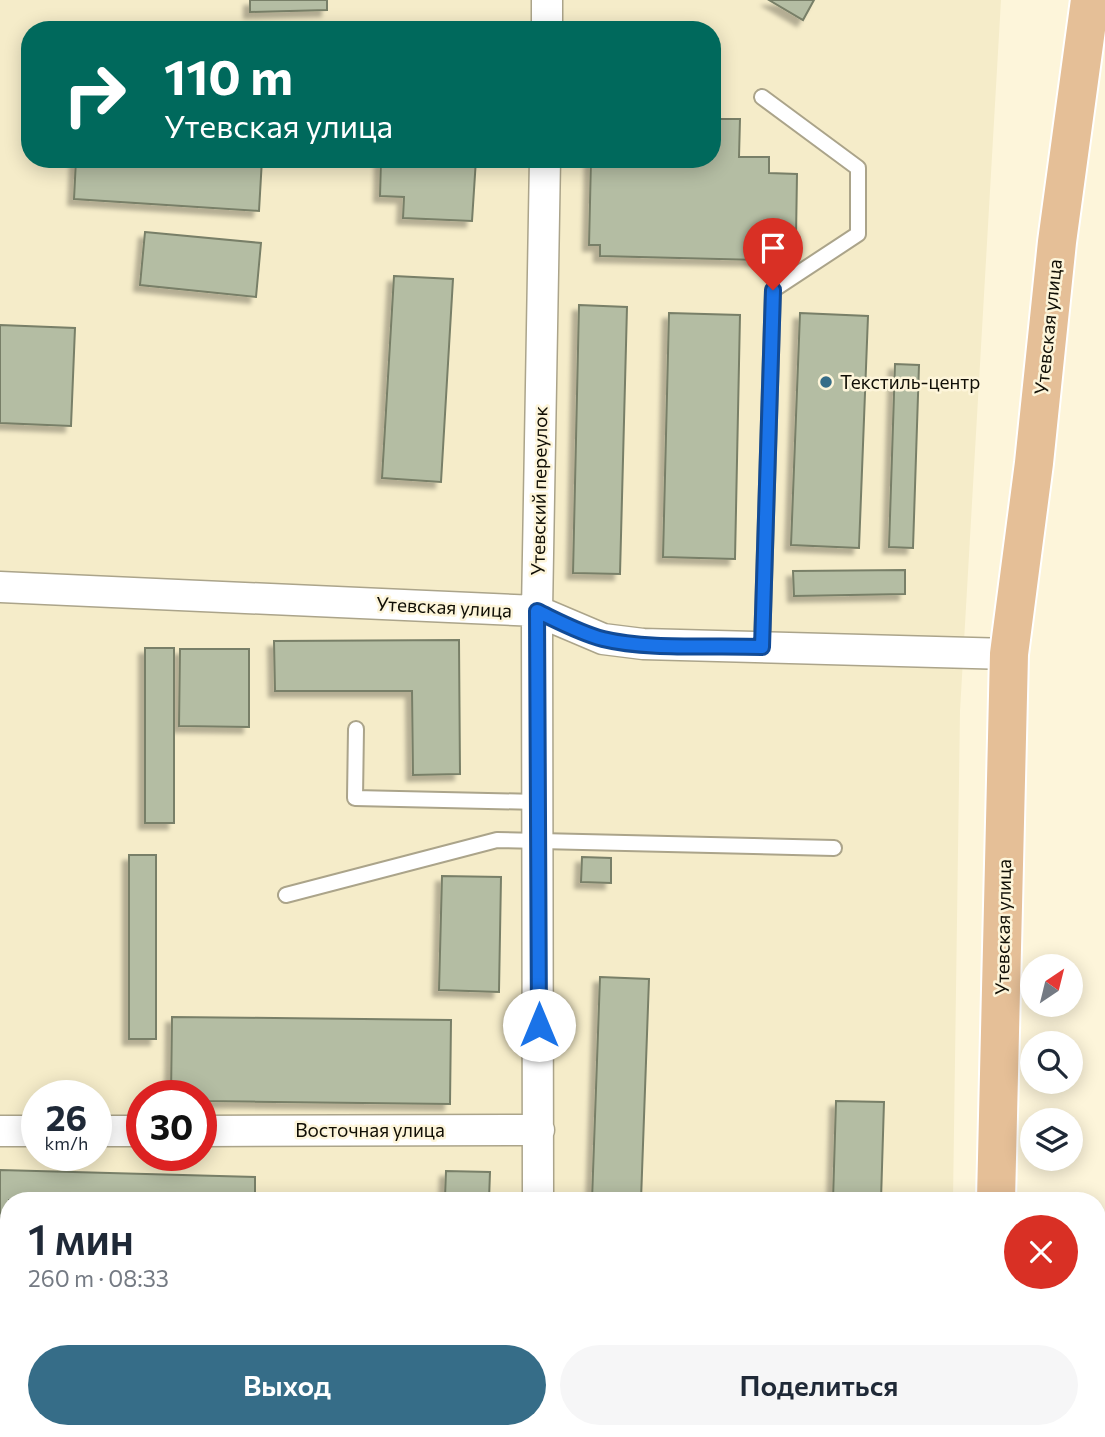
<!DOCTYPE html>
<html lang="ru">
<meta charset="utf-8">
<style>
:root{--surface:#fff;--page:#f6f6f7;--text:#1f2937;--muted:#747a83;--accent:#366d88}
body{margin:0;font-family:Commissioner,sans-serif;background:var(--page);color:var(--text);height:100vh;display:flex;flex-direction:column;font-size:26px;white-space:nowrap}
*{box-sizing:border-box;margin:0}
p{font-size:23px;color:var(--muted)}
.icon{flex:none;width:38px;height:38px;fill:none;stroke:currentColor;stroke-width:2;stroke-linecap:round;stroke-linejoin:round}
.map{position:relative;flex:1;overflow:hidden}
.side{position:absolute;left:0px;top:1192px;width:1106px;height:247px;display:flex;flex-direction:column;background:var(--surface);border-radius:28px 28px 0 0;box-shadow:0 4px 18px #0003}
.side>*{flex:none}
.guide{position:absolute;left:21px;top:21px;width:700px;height:147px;border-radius:28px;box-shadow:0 4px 18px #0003;background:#00695c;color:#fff;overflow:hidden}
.needle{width:46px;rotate:35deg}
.tools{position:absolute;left:1020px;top:954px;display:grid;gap:14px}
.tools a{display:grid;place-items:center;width:63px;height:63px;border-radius:50%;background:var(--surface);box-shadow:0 4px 18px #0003;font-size:35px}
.speed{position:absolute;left:21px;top:1080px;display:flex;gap:14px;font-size:35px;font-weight:700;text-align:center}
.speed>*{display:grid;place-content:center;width:91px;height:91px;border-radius:50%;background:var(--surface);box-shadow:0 4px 18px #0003;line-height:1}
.speed small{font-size:18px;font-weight:400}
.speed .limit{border:10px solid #d22;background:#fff;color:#111}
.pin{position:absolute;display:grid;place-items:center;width:60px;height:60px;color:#fff;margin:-72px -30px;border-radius:50% 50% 50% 0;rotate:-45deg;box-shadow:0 0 7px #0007}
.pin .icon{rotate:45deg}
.me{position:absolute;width:77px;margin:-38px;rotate:0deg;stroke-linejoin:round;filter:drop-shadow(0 0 5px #0008)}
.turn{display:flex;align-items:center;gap:24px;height:147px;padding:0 28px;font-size:32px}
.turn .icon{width:91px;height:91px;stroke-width:2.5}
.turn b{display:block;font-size:49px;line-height:60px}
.round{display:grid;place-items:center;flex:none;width:74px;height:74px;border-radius:37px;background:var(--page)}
.head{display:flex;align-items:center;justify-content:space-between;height:119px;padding:0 28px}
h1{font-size:42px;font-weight:600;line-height:52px}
.action{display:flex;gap:14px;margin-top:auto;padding:14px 28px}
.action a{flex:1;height:80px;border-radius:42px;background:var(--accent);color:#fff;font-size:28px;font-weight:600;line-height:80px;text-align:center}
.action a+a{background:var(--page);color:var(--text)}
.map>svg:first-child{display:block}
</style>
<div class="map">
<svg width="1105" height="1437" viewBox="0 0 1105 1437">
<defs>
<filter id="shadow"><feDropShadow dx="-6" dy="6" stdDeviation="2" flood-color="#0004"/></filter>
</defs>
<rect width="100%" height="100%" fill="#fdf5da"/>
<!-- built -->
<path fill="#f5ecc9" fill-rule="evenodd" d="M0 0H1001L960 711 953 1200H9V1430H949V1437H0ZM30 30H712V159H30ZM37 1096H96V1155H37ZM142 1096H201V1155H142Z"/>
<!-- building -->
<path fill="#b4bda3" stroke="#787f67" stroke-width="2" filter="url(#shadow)" d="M250 0H327V10L250 12Z
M769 0H814L803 20Z
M712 119H740L739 157H769V173L797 174 796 237 759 236 758 260 600 256V245H589L591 159H712Z
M76 159H262L259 211 74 199Z
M381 159H476L472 221 403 218 404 197 380 196Z
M145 232 261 243 256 297 140 285Z
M394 276 453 279 441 482 382 478Z
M579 305 627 307 620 574 573 573Z
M669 313 740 315 735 559 663 557Z
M800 313 868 316 859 548 791 545Z
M0 325 75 328 71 426 0 423Z
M895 364 919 365 913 548 889 547Z
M905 570V594L794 596 793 571Z
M459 640 460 774 413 775 412 691H275L274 641Z
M145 648H174V823H145Z
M180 649H249V727L179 726Z
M129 855H156V1039H129Z
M582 857 611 858V883L581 882Z
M442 876 501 877 499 992 439 990Z
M600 977 649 979 641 1200H592Z
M172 1017 451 1020 450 1104 201 1101V1096H171Z
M836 1101 884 1102 881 1200H833Z
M0 1170 255 1177V1200H9V1253L0 1252Z
M446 1171 490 1172 489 1200H461L462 1197H445Z
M52 1430H274V1437H51Z
M871 1430H895V1435H871Z"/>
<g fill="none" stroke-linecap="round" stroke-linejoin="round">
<defs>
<path id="lane" d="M762 647 773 290 858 234V168L762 97
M356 729 355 798 538 802
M286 895 497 840 834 848
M0 1281H9
M347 1437 350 1433 362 1430"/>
<path id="street" d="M547 30V0
M0 587 537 611 603 639 643 644 1009 654
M0 1131H37
M96 1131H142
M201 1131 539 1130
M538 1200 537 611 545 159
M533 1437V1430"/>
<path id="primary" d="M996 1200 1009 654 1034 463 1057 242 1090 0
M991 1437V1430"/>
</defs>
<!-- lane casing -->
<use href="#lane" stroke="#aba48a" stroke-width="18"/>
<!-- street casing -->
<use href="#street" stroke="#aba48a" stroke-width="33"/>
<!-- primary casing -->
<use href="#primary" stroke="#fff" stroke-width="42"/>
<!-- lane -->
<use href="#lane" stroke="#fff" stroke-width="14"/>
<!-- street -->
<use href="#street" stroke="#fff" stroke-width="30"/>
<!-- primary -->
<use href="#primary" stroke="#e5bf97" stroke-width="38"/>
</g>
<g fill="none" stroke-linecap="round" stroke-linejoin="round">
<defs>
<path id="route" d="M539 1025 537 611C558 621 580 633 603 639 647 650 715 645 762 647L773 290"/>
</defs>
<!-- route casing -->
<use href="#route" stroke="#114b97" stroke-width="18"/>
<!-- route -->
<use href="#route" stroke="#1a73e8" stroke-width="12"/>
</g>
<!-- markers -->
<circle fill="#366d88" stroke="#fdf5da" stroke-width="2.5" cx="826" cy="382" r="7"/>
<g text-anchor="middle" stroke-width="5" stroke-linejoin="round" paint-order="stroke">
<!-- street labels -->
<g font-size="19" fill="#100e05" stroke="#fdf5da">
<text transform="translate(1048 327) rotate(-84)" y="7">Утевская улица</text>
<text transform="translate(539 491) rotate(-89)" y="7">Утевский переулок</text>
<text transform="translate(444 607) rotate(3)" y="7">Утевская улица</text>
<text transform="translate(1003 927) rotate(-89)" y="7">Утевская улица</text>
<text x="370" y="1137">Восточная улица</text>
</g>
<!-- poi labels -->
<g font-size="19" fill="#100e05" stroke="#fdf5da" text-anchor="start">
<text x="840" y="389">Текстиль-центр</text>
</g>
</g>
</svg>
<div class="tools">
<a><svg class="needle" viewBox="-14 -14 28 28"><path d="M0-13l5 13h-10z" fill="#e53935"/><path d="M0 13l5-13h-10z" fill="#747a83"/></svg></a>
<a><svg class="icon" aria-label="search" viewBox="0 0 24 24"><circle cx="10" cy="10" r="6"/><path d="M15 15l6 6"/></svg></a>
<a><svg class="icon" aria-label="layers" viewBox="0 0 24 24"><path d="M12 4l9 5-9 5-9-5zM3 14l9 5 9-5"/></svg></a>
</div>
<div class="speed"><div>26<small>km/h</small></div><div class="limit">30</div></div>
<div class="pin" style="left:773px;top:290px;background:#d93025"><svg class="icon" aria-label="arrive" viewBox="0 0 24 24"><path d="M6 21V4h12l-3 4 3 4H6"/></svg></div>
<svg class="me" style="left:539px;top:1025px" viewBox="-20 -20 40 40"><circle r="19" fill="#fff"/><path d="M0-13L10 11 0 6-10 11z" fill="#1a73e8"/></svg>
<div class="guide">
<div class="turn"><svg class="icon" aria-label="right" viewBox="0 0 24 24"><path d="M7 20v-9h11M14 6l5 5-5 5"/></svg><div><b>110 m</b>Утевская улица</div></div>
</div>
<section class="side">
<div class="head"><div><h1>1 мин</h1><p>260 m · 08:33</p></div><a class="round" style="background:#d93025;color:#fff"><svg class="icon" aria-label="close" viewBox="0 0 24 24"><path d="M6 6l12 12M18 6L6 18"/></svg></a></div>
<div class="action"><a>Выход</a><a>Поделиться</a></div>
</section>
</div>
